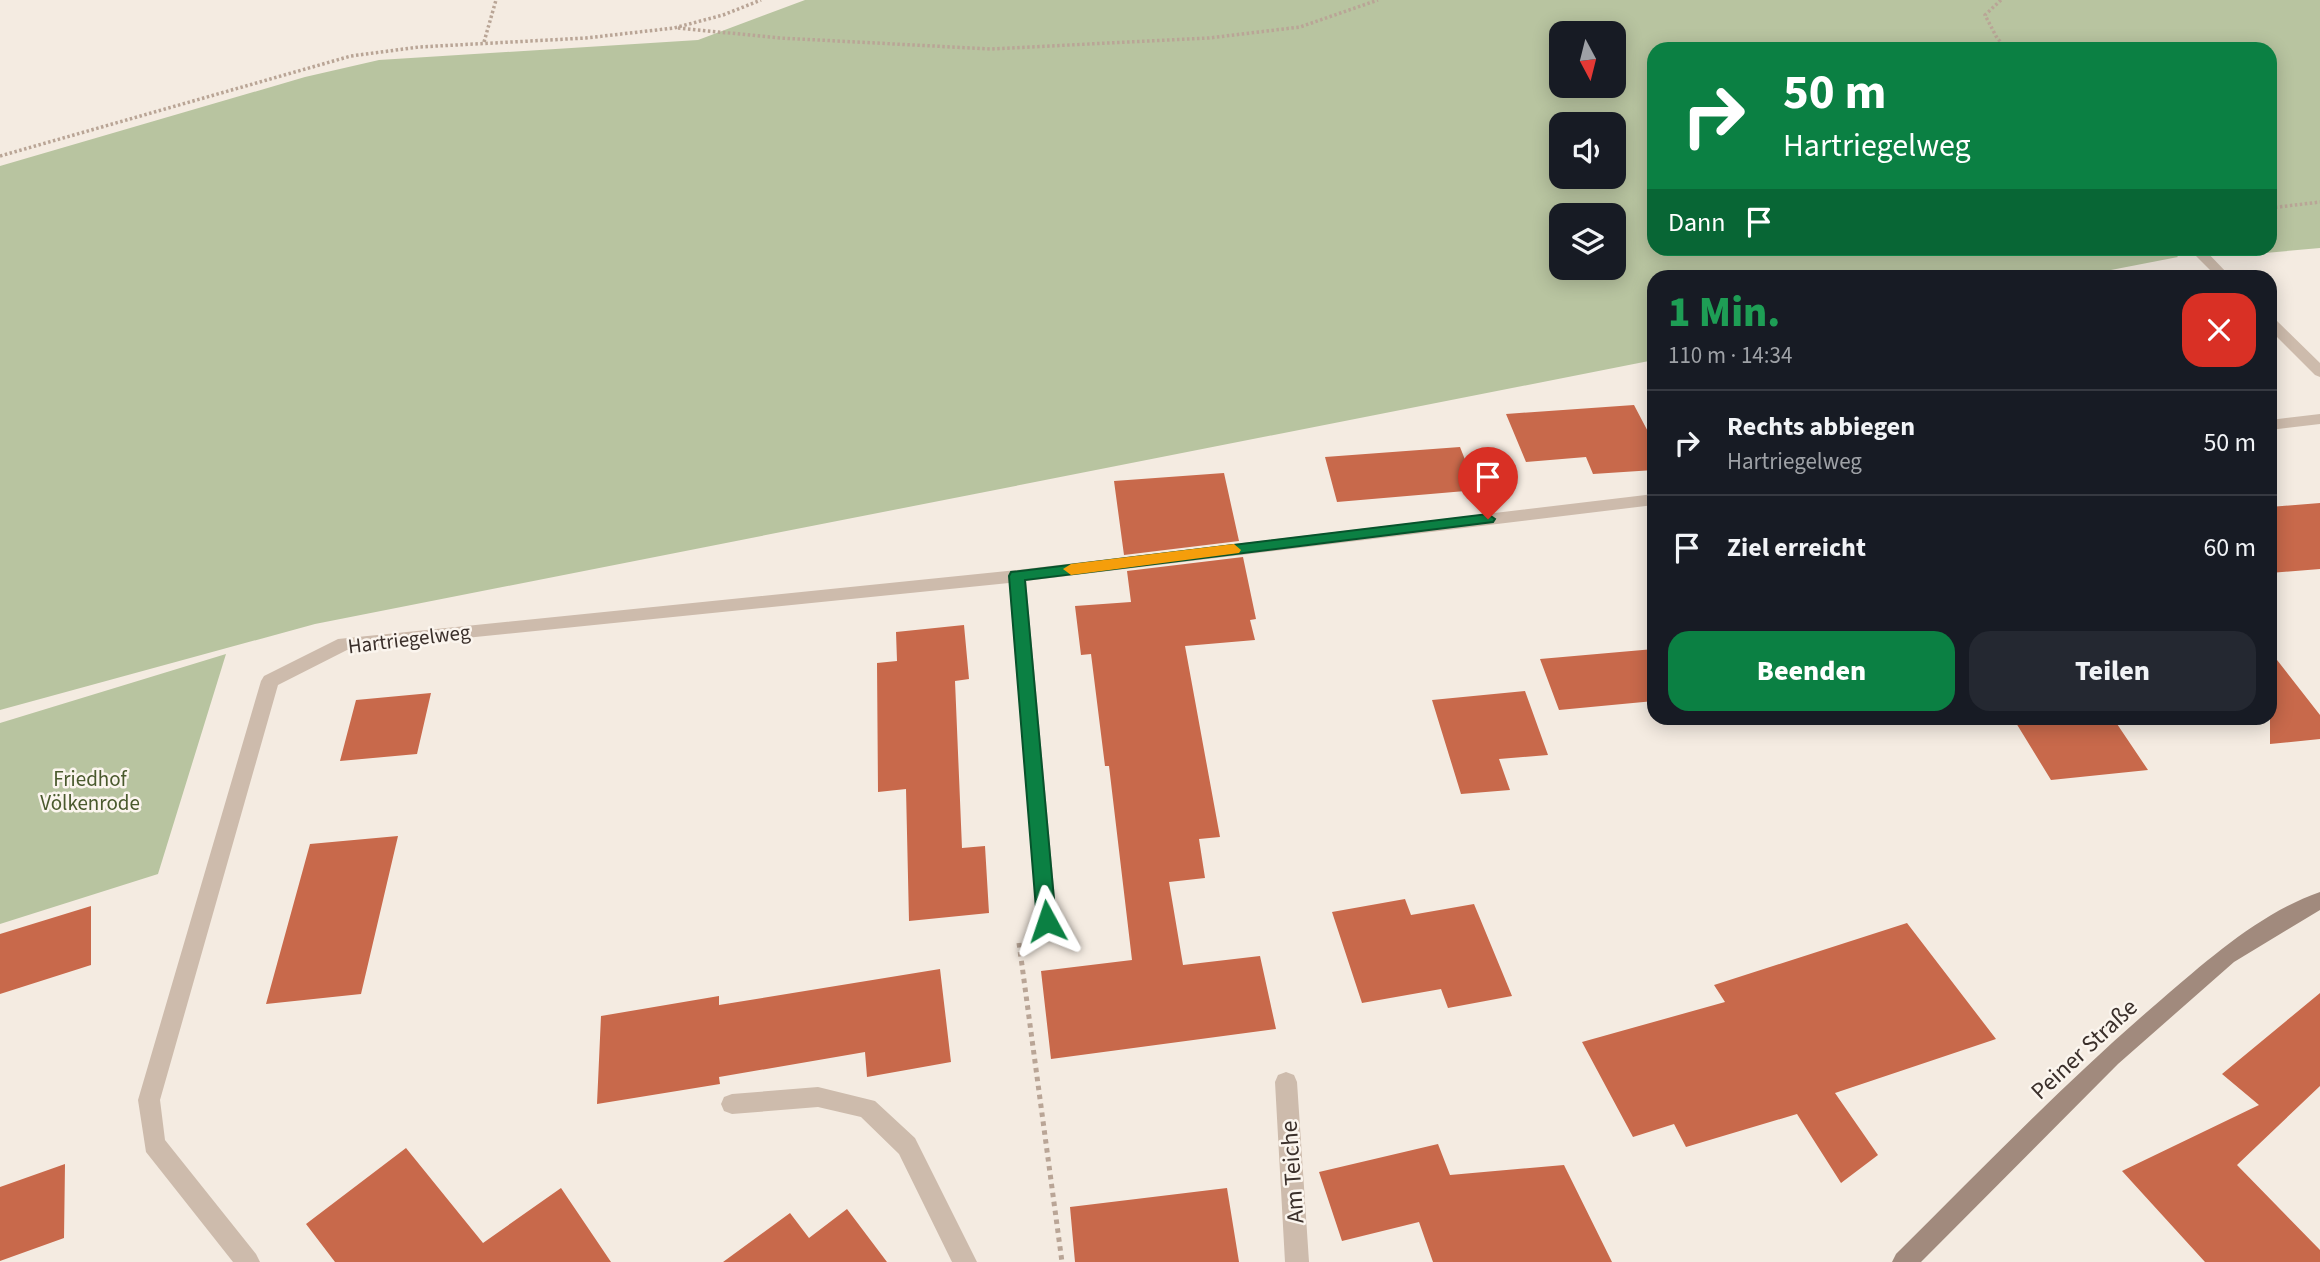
<!DOCTYPE html>
<html lang="de">
<meta charset="utf-8">
<style>
:root{--surface:#171b24;--page:#242831;--text:#f1f3f6;--muted:#9ea1a6;--line:#363941;--accent:#0b8043}
body{margin:0;font-family:"Source Sans 3",sans-serif;background:var(--page);color:var(--text);height:100vh;display:flex;flex-direction:column;font-size:26px;white-space:nowrap}
*{box-sizing:border-box;margin:0}
p{font-size:23px;color:var(--muted)}
.icon{flex:none;width:38px;height:38px;fill:none;stroke:currentColor;stroke-width:2;stroke-linecap:round;stroke-linejoin:round}
.map{position:relative;flex:1;overflow:hidden}
.drawer{position:absolute;left:1647px;top:270px;width:630px;height:455px;display:flex;flex-direction:column;background:var(--surface);border-radius:21px;box-shadow:0 4px 18px #0003}
.drawer>*{flex:none}
.banner{position:absolute;left:1647px;top:42px;width:630px;height:214px;border-radius:21px;box-shadow:0 4px 18px #0003;background:#0b8043;color:#fff;overflow:hidden}
.needle{width:46px;rotate:173deg}
.buttons{position:absolute;left:1549px;top:21px;display:grid;gap:14px}
.buttons a{display:grid;place-items:center;width:77px;height:77px;border-radius:14px;background:var(--surface);box-shadow:0 4px 18px #0003;font-size:35px}
.pin{position:absolute;display:grid;place-items:center;width:60px;height:60px;color:#fff;margin:-72px -30px;border-radius:50% 50% 50% 0;rotate:-45deg;box-shadow:0 0 7px #0007}
.pin .icon{rotate:45deg}
.me{position:absolute;width:77px;margin:-38px;rotate:355deg;stroke-linejoin:round;filter:drop-shadow(0 0 5px #0008)}
.turn{display:flex;align-items:center;gap:24px;height:147px;padding:0 21px;font-size:32px}
.turn .icon{width:91px;height:91px;stroke-width:2.5}
.turn b{display:block;font-size:49px;line-height:60px}
.then{display:flex;align-items:center;height:66px;padding:0 21px;background:#0003;gap:14px;font-size:26px}
.round{display:grid;place-items:center;flex:none;width:74px;height:74px;border-radius:21px;background:var(--page)}
.overview{display:flex;align-items:center;justify-content:space-between;height:119px;padding:0 21px}
h1{font-size:42px;font-weight:800;line-height:52px;color:#1e9e55}
.button{display:flex;gap:14px;margin-top:auto;padding:14px 21px}
.button a{flex:1;height:80px;border-radius:21px;background:var(--accent);color:#fff;font-size:28px;font-weight:800;line-height:80px;text-align:center}
.button a+a{background:var(--page);color:var(--text)}
ul{padding:0;list-style:none}
li{display:flex;align-items:center;gap:21px;height:105px;padding:0 21px;border-top:2px solid var(--line)}
li div{flex:1}
li b{display:block;font-size:26px}
li em{font-style:normal}
.map>svg:first-child{display:block}
</style>
<div class="map">
<svg width="2320" height="1262" viewBox="0 0 2320 1262">
<rect width="100%" height="100%" fill="#f4ebe1"/>
<!-- green -->
<path fill="#b8c4a0" fill-rule="evenodd" d="M805 0H2320V248L2265 253 2248 249 2270 248V49H1654V248H2170L2178 257 2080 276H1654V360L315 624 0 710V166L305 77 379 60 698 40ZM1614 33V86H1561V33ZM1614 124V177H1561V124ZM1561 215H1614V268H1561Z
M226 654 158 874 0 924V723Z"/>
<!-- building -->
<path fill="#c8694b" d="M1634 405 1654 443V470L1593 474 1586 457 1526 462 1506 414Z
M1460 447 1477 490 1337 502 1325 457Z
M1224 473 1239 541 1124 555 1114 481Z
M2320 503V569L2270 573V507Z
M1243 557 1256 619 1250 620 1255 640 1185 646 1220 837 1199 839 1205 878 1169 882 1183 965 1260 956 1276 1029 1051 1059 1041 971 1132 960 1109 766H1105L1091 654 1081 655 1075 606 1131 602 1127 571Z
M964 625 969 679 955 681 962 848 985 846 989 913 909 921 906 789 878 792 877 663 897 661 896 632Z
M1654 649V701L1559 710 1540 659Z
M2270 651 2320 715V739L2270 744Z
M1525 691 1548 755 1499 759 1510 790 1461 794 1432 700Z
M431 693 417 754 340 761 356 700Z
M2013 718H2113L2148 770 2051 780Z
M398 836 361 994 266 1004 310 844Z
M1405 899 1411 915 1474 904 1512 996 1448 1008 1441 989 1362 1003 1332 912Z
M91 906V965L0 994V934Z
M1907 923 1996 1039 1835 1093 1878 1155 1841 1183 1797 1114 1686 1147 1674 1124 1633 1137 1582 1042 1725 1002 1714 985Z
M940 969 951 1062 867 1077 865 1052 719 1077 720 1084 597 1104 601 1016 719 996V1005Z
M2320 993V1086L2237 1165 2320 1250V1262H2205L2122 1171 2259 1105 2222 1074Z
M1438 1144 1450 1175 1564 1165 1612 1262H1433L1419 1222 1342 1241 1319 1172Z
M406 1148 483 1243 561 1188 611 1262H335L306 1224Z
M65 1164 64 1238 0 1261V1187Z
M1227 1188 1239 1262H1075L1070 1207Z
M847 1209 887 1262H723L790 1213 809 1238Z"/>
<g fill="none" stroke-linecap="round" stroke-linejoin="round">
<!-- path-far1 -->
<path stroke="#b9a596" stroke-width="3.5" stroke-dasharray="2.5 2.5" stroke-linecap="butt" d="M2001 0 1985 15 1997 38 2007 49
M678 28 780 38 990 49 1209 38 1300 27 1378 0
M484 42 496 0
M0 156 351 56 419 47 586 38 674 28 723 15 761 0
M2270 208 2320 202"/>
<!-- path -->
<path stroke="#b9a596" stroke-width="5" stroke-dasharray="4.5 4.5" stroke-linecap="butt" d="M1019 943 1062 1262"/>
<!-- minor -->
<path fill="#cdbbac" fill-rule="evenodd" d="M2188 248H2203L2230 276H2216Z
M2270 318 2275 319 2320 363V377L2315 375 2270 330Z
M2320 414V424L2270 430V420Z
M1654 494V505L1026 581 1057 921 1054 927 1047 930 1040 927 1037 921 1009 583 347 650 278 685 160 1100 165 1140 256 1254 260 1262H233L146 1152 138 1100 261 681 264 676 338 639 1017 570Z
M1286 1072 1294 1075 1297 1082 1309 1262H1285L1275 1082 1278 1075Z
M818 1087 875 1101 915 1138 977 1262H952L899 1154 861 1117 818 1107 732 1114 724 1111 721 1104 724 1097 732 1094Z"/>
<!-- secondary -->
<path fill="#a18a7d" fill-rule="evenodd" d="M2320 892V910L2234 962 2118 1064 1921 1262H1892L1896 1254C1983 1168 2068 1079 2162 999 2209 959 2260 913 2320 892Z"/>
</g>
<!-- route -->
<path fill="#0b8043" stroke="#07532c" stroke-width="2" d="M1488 514 1495 519 1493 522 1025 580 1056 921 1053 926 1047 929 1040 926 1037 921 1009 576 1011 572Z"/>
<!-- slow -->
<path fill="#f59e0b" d="M1234 544 1241 550 1239 553 1071 575 1063 569 1071 564Z"/>
<g text-anchor="middle" stroke-width="5" stroke-linejoin="round" paint-order="stroke">
<!-- street labels -->
<g font-size="21" fill="#3b302b" stroke="#fbf5ee">
<text transform="translate(409 639) rotate(-7)" y="7">Hartriegelweg</text>
</g>
<!-- park labels -->
<g font-size="21" fill="#4a5a2e" stroke="#fbf5ee">
<text x="90" y="786">Friedhof<tspan x="90" dy="24">Völkenrode</tspan></text>
</g>
<!-- near-street labels -->
<g font-size="24" fill="#3b302b" stroke="#fbf5ee">
<text transform="translate(2084 1049) rotate(-43)" y="8">Peiner Straße</text>
<text transform="translate(1292 1172) rotate(-94)" y="8">Am Teiche</text>
</g>
</g>
</svg>
<div class="buttons">
<a><svg class="needle" viewBox="-14 -14 28 28"><path d="M0-13l5 13h-10z" fill="#e53935"/><path d="M0 13l5-13h-10z" fill="#9ea1a6"/></svg></a>
<a><svg class="icon" aria-label="sound" viewBox="0 0 24 24"><path d="M4 9h4l5-4v14l-5-4H4zM17 9q2 3 0 6"/></svg></a>
<a><svg class="icon" aria-label="layers" viewBox="0 0 24 24"><path d="M12 4l9 5-9 5-9-5zM3 14l9 5 9-5"/></svg></a>
</div>
<div class="pin" style="left:1488px;top:519px;background:#d93025"><svg class="icon" aria-label="arrive" viewBox="0 0 24 24"><path d="M6 21V4h12l-3 4 3 4H6"/></svg></div>
<svg class="me" style="left:1047px;top:921px" viewBox="-20 -20 40 40"><path d="M0-17L14 15 0 8-14 15z" fill="#0b8043" stroke="#fff" stroke-width="4"/></svg>
<div class="banner">
<div class="turn"><svg class="icon" aria-label="right" viewBox="0 0 24 24"><path d="M7 20v-9h11M14 6l5 5-5 5"/></svg><div><b>50 m</b>Hartriegelweg</div></div>
<div class="then">Dann<svg class="icon" aria-label="arrive" viewBox="0 0 24 24"><path d="M6 21V4h12l-3 4 3 4H6"/></svg></div>
</div>
<section class="drawer">
<div class="overview"><div><h1>1 Min.</h1><p>110 m · 14:34</p></div><a class="round" style="background:#d93025;color:#fff"><svg class="icon" aria-label="close" viewBox="0 0 24 24"><path d="M6 6l12 12M18 6L6 18"/></svg></a></div>
<ul>
<li><svg class="icon" aria-label="right" viewBox="0 0 24 24"><path d="M7 20v-9h11M14 6l5 5-5 5"/></svg><div><b>Rechts abbiegen</b><p>Hartriegelweg</p></div><em>50 m</em></li>
<li><svg class="icon" aria-label="arrive" viewBox="0 0 24 24"><path d="M6 21V4h12l-3 4 3 4H6"/></svg><div><b>Ziel erreicht</b></div><em>60 m</em></li>
</ul>
<div class="button"><a>Beenden</a><a>Teilen</a></div>
</section>
</div>
